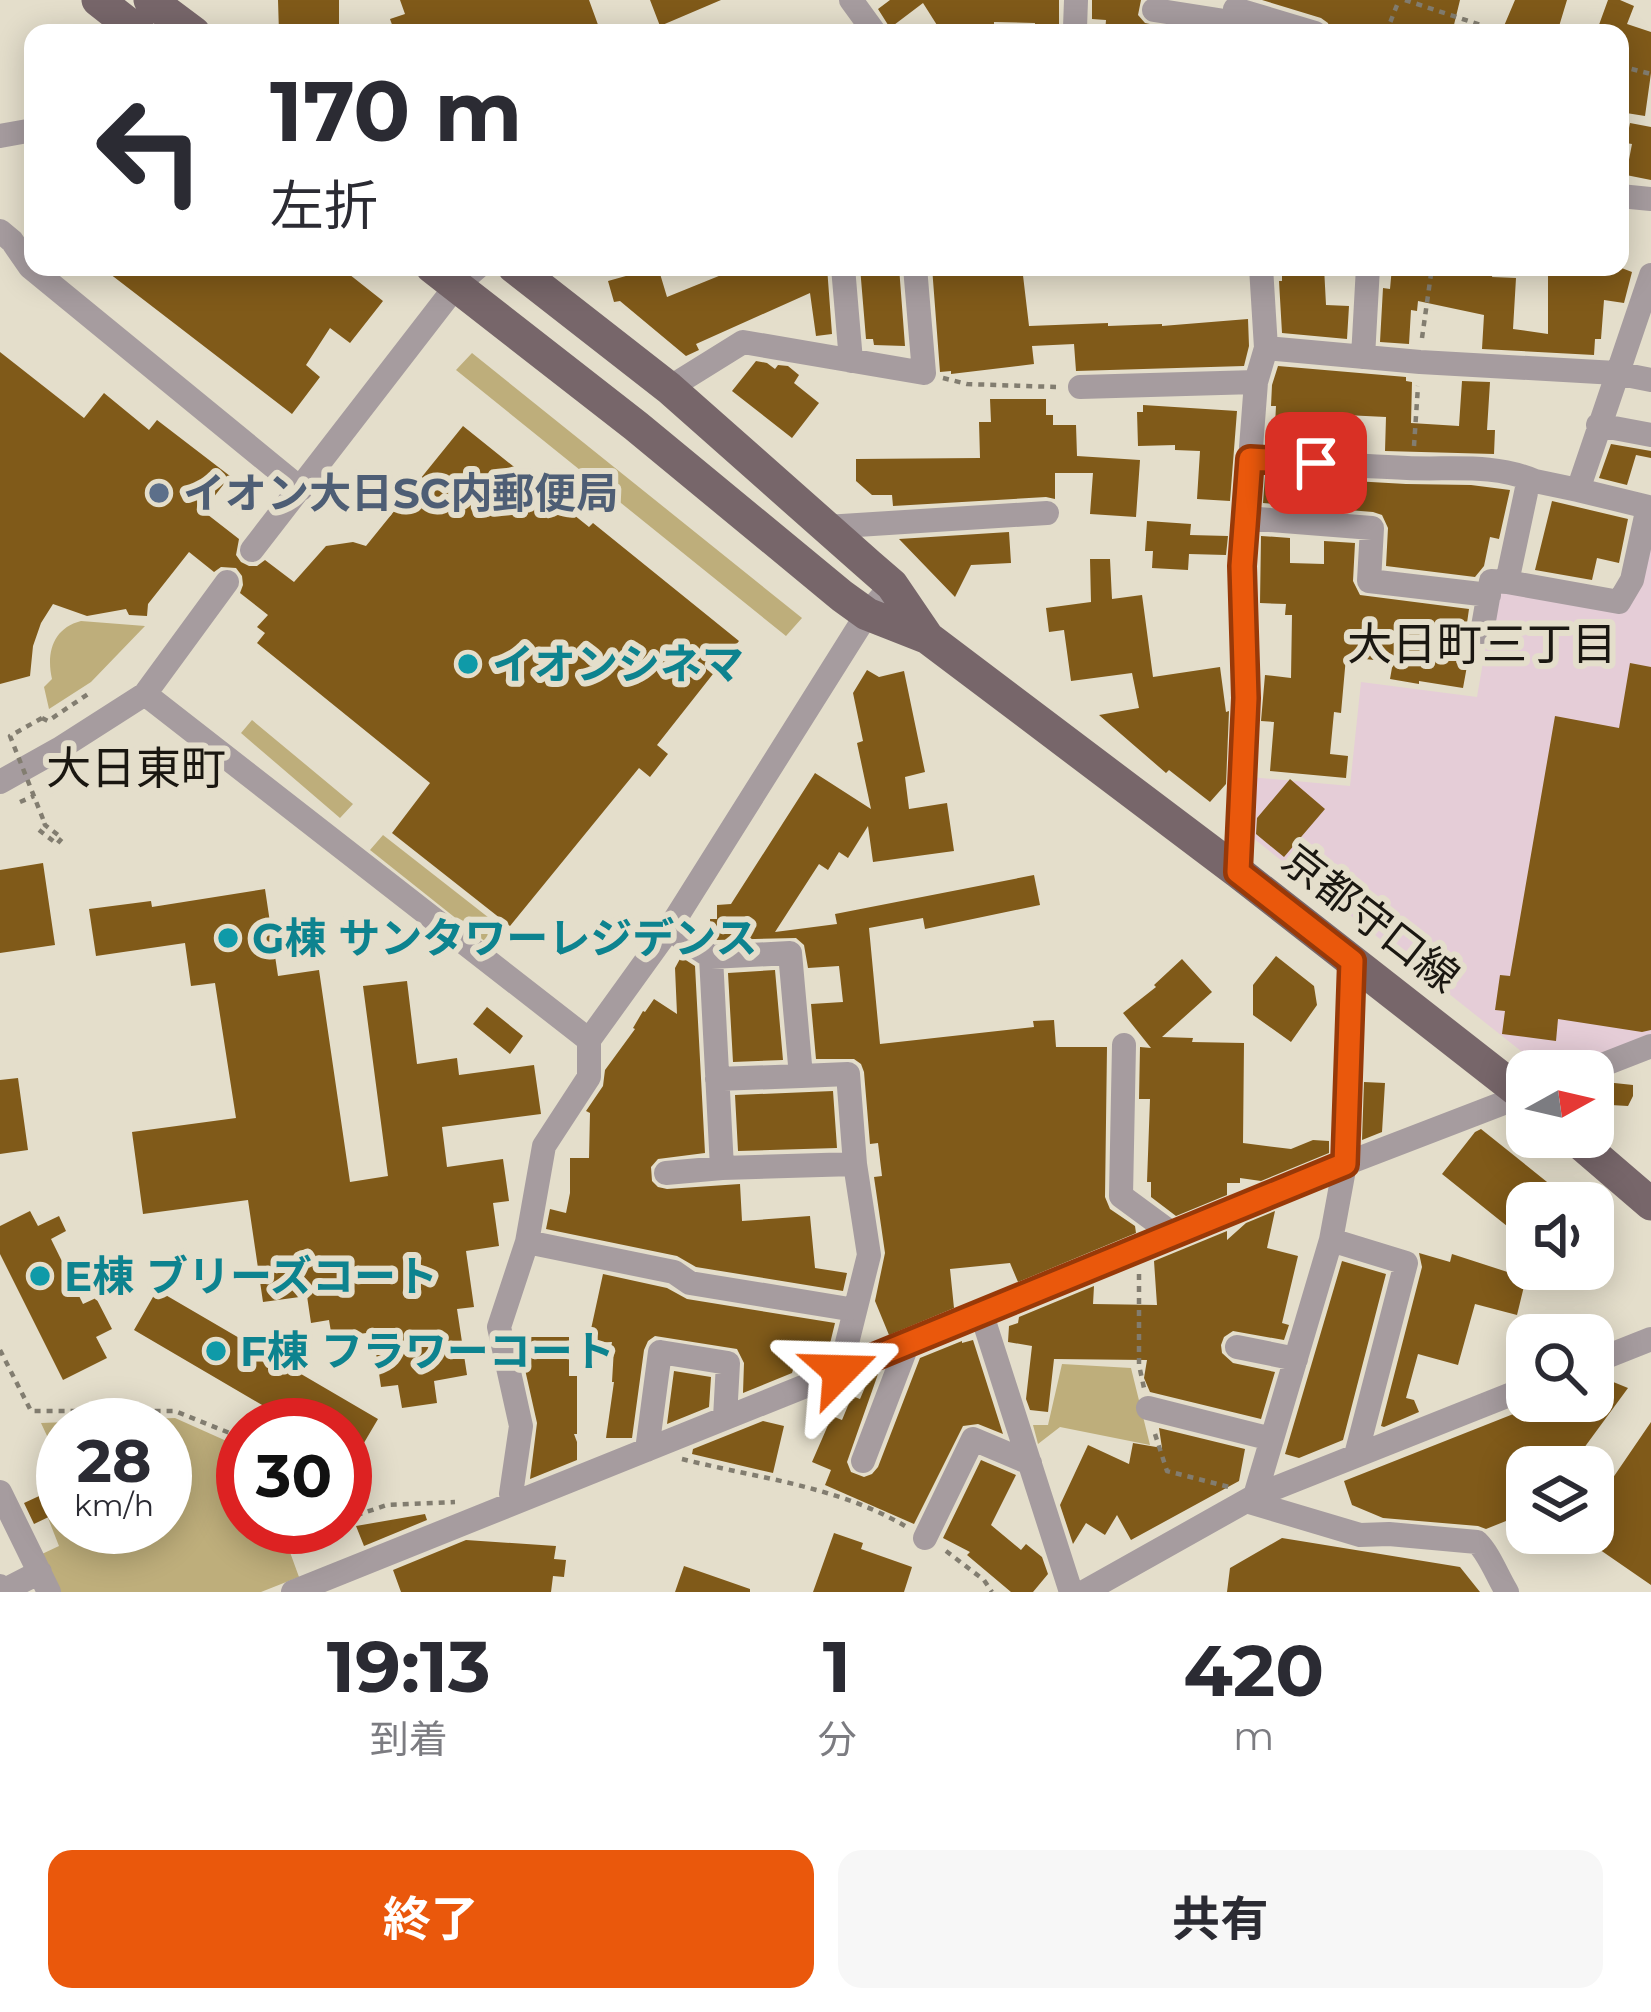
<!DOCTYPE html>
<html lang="ja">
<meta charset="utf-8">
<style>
:root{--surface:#fff;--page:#f7f7f7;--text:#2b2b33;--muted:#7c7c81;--accent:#ea580c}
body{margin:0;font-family:Montserrat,"Noto Sans JP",sans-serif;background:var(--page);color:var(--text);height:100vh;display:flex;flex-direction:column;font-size:45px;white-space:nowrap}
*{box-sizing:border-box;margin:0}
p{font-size:39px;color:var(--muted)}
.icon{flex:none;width:66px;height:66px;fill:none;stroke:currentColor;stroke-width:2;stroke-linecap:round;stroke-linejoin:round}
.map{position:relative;height:1592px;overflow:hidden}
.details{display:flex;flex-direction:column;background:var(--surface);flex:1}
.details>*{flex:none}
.hud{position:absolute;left:24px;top:24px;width:1605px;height:252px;border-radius:24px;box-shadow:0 6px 30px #0003;background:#fff;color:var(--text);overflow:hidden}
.needle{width:78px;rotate:82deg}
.fabs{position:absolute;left:1506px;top:1050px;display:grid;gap:24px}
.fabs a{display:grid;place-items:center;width:108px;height:108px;border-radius:24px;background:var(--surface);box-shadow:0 6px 30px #0003;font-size:60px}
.speed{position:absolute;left:36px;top:1398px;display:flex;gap:24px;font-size:60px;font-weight:700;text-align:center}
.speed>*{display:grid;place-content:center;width:156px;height:156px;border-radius:50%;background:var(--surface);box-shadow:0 6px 30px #0003;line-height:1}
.speed small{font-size:30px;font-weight:400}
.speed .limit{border:18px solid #d22;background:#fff;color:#111}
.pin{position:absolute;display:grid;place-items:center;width:102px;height:102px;color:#fff;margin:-51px;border-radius:24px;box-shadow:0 6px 18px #0006}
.me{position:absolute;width:132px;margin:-66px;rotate:68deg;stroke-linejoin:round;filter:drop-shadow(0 0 9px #0008)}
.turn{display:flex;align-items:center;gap:42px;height:252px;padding:0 48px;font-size:54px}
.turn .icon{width:156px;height:156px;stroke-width:2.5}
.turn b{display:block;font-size:84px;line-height:102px}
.eta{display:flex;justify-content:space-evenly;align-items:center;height:204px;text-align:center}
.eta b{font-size:72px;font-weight:700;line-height:84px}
.button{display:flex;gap:24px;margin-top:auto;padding:24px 48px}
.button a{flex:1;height:138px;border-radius:24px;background:var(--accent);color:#fff;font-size:48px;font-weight:700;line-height:138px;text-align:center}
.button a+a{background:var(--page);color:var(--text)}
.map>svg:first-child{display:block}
</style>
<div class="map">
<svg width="1651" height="1592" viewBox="0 0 1651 1592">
<rect width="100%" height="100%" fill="#e4decb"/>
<!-- commercial -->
<path fill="#e5cdd7" d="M1651 531V1035L1567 1071H1546L1248 834 1250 777 1350 786 1361 682 1477 697 1496 587 1620 609Z"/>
<!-- green -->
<path fill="#beae7b" d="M472 353 802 618 786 636 456 370Z
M81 621 145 626 91 682 49 709 44 687 52 679C46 653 53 628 81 621Z
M252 720 353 804 340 818 241 733Z
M383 835 507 932 492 947 370 850Z
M1062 1364 1131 1368 1150 1445 1060 1427 1038 1444 1033 1425H1048Z
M175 1418 231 1443 243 1466V1527H310L313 1535 287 1544 299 1577 261 1592H59L42 1554 59 1546 46 1513 63 1506V1527H165V1425H63V1470L41 1423Z"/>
<!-- building -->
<path fill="#805a19" d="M278 0H339V33H279Z
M400 0H589L601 33H395L390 19 405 14Z
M650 0H721L660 26Z
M890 0H1059V32L1035 30V23L994 22V33H942L923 3 890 28 878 9Z
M1092 0H1141L1138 15 1145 23 1194 33H1105L1106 20 1092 19Z
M1262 0H1460L1452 33H1331L1328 23 1321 18Z
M1515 0H1567L1557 33H1501Z
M1608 0H1620L1634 6 1627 24 1651 32V73L1645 116 1620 112V33H1596Z
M1630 123 1651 127V180L1626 175 1632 144 1626 143Z
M101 267H340L383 301 350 343 330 328 306 365 320 377 292 414Z
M658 267 667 297 741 267H827L832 334 816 336 810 293 696 344 699 350 686 356 620 301 614 302 608 281Z
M860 267H899L905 346 874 345 873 339H866Z
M932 267H959V271L1022 267 1029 326 1108 323V326L1162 324V326L1248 319 1249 346 1244 366 1076 371 1074 344 1032 346 1034 364 951 374V371L940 372Z
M1282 267H1324L1326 305 1349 306 1347 339 1282 333 1279 281H1282Z
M1392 267H1494L1492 277 1516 278 1513 329 1548 334V267H1619L1632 272 1624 303 1604 300 1601 339H1595L1594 355 1482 349 1484 315 1418 301 1417 311 1411 310 1409 344 1380 342 1383 288 1390 289Z
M0 352 84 418 104 393 149 430 157 420 230 476 203 511 239 539 236 555 241 562 249 566H257L265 560 294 582 326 546 353 542 366 546 463 426 589 527 593 523 739 641 657 745 668 754 650 777 639 768 510 926 392 833 430 783 257 643 265 633 257 627 268 615 240 593 243 585 242 576 236 568 221 567 214 572 189 552 148 604 147 616 129 615 126 609 87 616 53 604 41 623 33 646 30 676 0 684Z
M756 361 767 363 775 369 778 365 788 366 799 375 794 383 819 403 792 438 732 391Z
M1278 366 1406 377V381L1412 382 1411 423 1459 426 1462 381 1490 382 1487 430H1495L1494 454 1385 451 1386 417 1345 415 1344 448 1274 444 1276 406H1271L1272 385Z
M990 399H1046V415H1053V425H1076L1077 456 1140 460 1136 517 1090 514 1093 473H1055V499L1046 497 893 506 892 495H872L856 481V459L980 458 979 422H991Z
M1143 405 1237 411 1230 501 1197 499 1200 451 1175 450V445L1138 446 1137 412H1143Z
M1611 444 1651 451V458L1636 455 1627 485 1599 478Z
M1265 476 1406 484 1471 485 1510 490 1499 539 1490 537 1484 566 1475 577 1386 566 1388 528 1382 515 1373 512 1263 503Z
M1552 501 1628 519 1619 563 1597 558 1592 580 1535 570Z
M1147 521 1191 524 1190 535 1228 536 1226 555 1189 554 1188 570 1152 568 1153 551H1145Z
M1009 532 1011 563 971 565 955 597 899 539Z
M1261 536 1290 538V563L1324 564V541L1355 543 1353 581 1360 595 1469 609 1466 630 1471 644 1463 688 1419 681V684L1390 679 1393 662 1346 657 1341 713 1334 712 1330 754 1348 756 1346 778 1270 771 1274 722 1261 721 1265 675 1291 678 1292 615H1285L1286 604 1260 603Z
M1090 559H1110L1112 599 1142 595 1153 677 1220 667 1226 712 1229 711 1226 784 1210 802 1169 770 1166 773 1099 715 1139 708 1132 673 1071 681 1064 630 1049 632 1046 608 1091 602Z
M1630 663 1651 667V1030L1642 1032 1558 1019 1556 1041 1502 1034 1505 1011 1495 1010 1500 975 1510 976 1555 716 1619 728Z
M867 670 879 677 904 671 925 772 905 777 909 809 947 803 954 851 873 862 868 826 848 858 839 852 828 870 819 864 775 932 837 924 835 914 1034 875 1040 905 925 929 923 918 869 928 880 1044 1034 1027 1033 1021 1054 1020 1056 1047H1107L1105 1197 1110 1209 1135 1226 1136 1233 1018 1282 1010 1263 950 1269 954 1308 889 1335 875 1301 885 1253 874 1177 882 1176 878 1143 870 1144 864 1072 861 1064 854 1059H816L811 1004 843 1002 839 966 808 968 804 945 796 938 716 940 711 937 710 919H717V905L731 904 815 773 871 809 857 743 863 741 853 693Z
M1290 779 1325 809 1284 857 1256 834 1257 818Z
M43 863 55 945 0 953V870Z
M265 889 278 976 319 970 350 1182 388 1176 363 986 407 981 417 1064 457 1058 459 1075 534 1065 541 1114 442 1127 447 1167 503 1159 509 1201 493 1203 499 1246 466 1251 474 1307 457 1309 467 1375 434 1381 437 1403 402 1408 398 1385 381 1387 373 1332 332 1338 329 1320 311 1323 307 1296 263 1302 248 1200 143 1214 132 1132 236 1118 215 983 191 986 185 943 96 956 89 909 151 901 152 907Z
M1276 956 1314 986 1317 1005 1291 1042 1253 1015V985Z
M681 957 695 966 705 1153 658 1159 651 1167 652 1181 658 1187 667 1189 740 1184 742 1221 810 1216 815 1268 847 1273 843 1291 696 1267 677 1256 546 1229 550 1209 566 1213 570 1193V1158H589L590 1113 586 1111 603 1086 605 1070 635 1029 633 1028 643 1011 645 1012 654 999 677 1014 675 968Z
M1182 959 1212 992 1162 1037 1193 1038 1192 1042 1244 1043 1243 1143 1291 1149 1313 1140 1329 1141V1153L1261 1181 1240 1178V1183H1227V1195L1176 1216 1151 1197V1182H1147L1150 1099H1139L1140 1047 1151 1048 1123 1013 1156 987 1154 985Z
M775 970 783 1060 733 1062 728 973Z
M487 1007 523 1036 510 1054 473 1024Z
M18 1078 28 1150 0 1154V1080Z
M1364 1082 1385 1083 1382 1132 1362 1140Z
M1605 1082 1633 1085V1096L1628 1106 1593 1104V1086Z
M833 1091 837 1148 738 1151 735 1095Z
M1481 1129 1557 1190 1547 1203H1527V1242L1442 1174 1475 1132Z
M30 1211 38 1226 59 1216 66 1231 51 1239 83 1304 96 1298 112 1329 96 1337 107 1358 63 1380 0 1254V1226Z
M1275 1211 1267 1248 1298 1256 1282 1323 1289 1325 1284 1340 1233 1331 1224 1337 1221 1345 1222 1353 1233 1363 1275 1372 1261 1419 1150 1392 1144 1378 1147 1360 1054 1359 1048 1412 1030 1410 1026 1399 1032 1346 1008 1342 1009 1326 1018 1323 1019 1317 1094 1286 1093 1304 1157 1305 1154 1261 1227 1231V1240L1246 1223Z
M1419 1253 1450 1262 1452 1254 1526 1278 1517 1315 1475 1304 1458 1365 1418 1354 1406 1398 1414 1400 1419 1412 1384 1427 1381 1426 1422 1267Z
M1342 1261 1386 1274 1343 1440 1299 1458 1285 1454Z
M603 1274 667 1288 687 1299 835 1323 826 1360 814 1365 796 1360 792 1373 743 1393 744 1363 737 1349 655 1336 648 1341 644 1350 632 1438H606L614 1382H612L614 1348H611L612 1342 588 1343Z
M157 1290 378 1419 345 1475V1425H296L134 1330Z
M522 1337H569V1376H577V1434H574L577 1442V1460L530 1479 537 1423 522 1356Z
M973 1340 1003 1434 978 1424 963 1426 914 1524 825 1485 831 1470 812 1462 832 1416 842 1420 852 1396 860 1399 869 1378 878 1374 847 1462 851 1472 864 1477 872 1474 878 1467 920 1358 962 1341V1343Z
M674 1371 711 1377 709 1407 667 1424Z
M1606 1379 1628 1388 1570 1467H1527V1484L1511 1490 1521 1515 1486 1529 1478 1526 1383 1518 1352 1505 1344 1481 1541 1403 1547 1416 1576 1404 1578 1401H1593V1383Z
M763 1421 784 1426 773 1473 692 1454 693 1449Z
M1651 1422V1585L1593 1545V1507Z
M1159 1428 1245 1449 1239 1481 1131 1540 1117 1515 1105 1535 1086 1523 1073 1544 1060 1505 1088 1445 1129 1464 1133 1443 1162 1448Z
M981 1460 1016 1475 991 1525 1021 1550 1026 1544 1042 1557 1048 1574 1033 1592H1011L967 1555 970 1552 943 1538Z
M63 1485V1504L57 1507 59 1512 34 1524 24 1503Z
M425 1514 427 1520 364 1546 356 1526Z
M834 1533 863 1543 861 1549 912 1567 904 1592H813Z
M1282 1538 1460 1567 1480 1592H1227L1230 1568Z
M466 1540 556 1546 554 1559 566 1560 564 1577 553 1576 551 1592H401L393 1570Z
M684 1566 750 1589V1592H675Z"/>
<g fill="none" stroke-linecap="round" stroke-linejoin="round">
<!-- path -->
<path stroke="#827d70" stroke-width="4.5" stroke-dasharray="6 6" stroke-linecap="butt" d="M1405 0 1505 33
M1386 33 1399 0
M1620 66 1651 74
M1422 338 1432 267
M943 378 967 384 1056 387
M1414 446 1418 386
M42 718 48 721 91 692
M20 802 34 796
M39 830 57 844 62 838 45 825 43 819
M1139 1274V1365L1144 1388
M0 1350 31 1411H175L237 1436 243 1449
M1155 1434 1167 1471 1229 1487
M682 1459C757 1478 837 1486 905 1526
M345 1519 387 1505 455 1502
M946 1551 984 1580 992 1592"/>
<!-- minor -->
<path stroke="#a69c9f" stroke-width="24" d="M851 0 875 33
M1235 9 1315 33
M1154 10 1231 22
M1075 28 1076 0
M0 136 33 130
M1620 196 1651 199
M0 231 12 241 30 267 301 489
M843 267 851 361
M1266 348 1420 362 1616 373 1651 380
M1363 357 1368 267
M1080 387 1256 382
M669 388 743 342 924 373 915 267
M1598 425 1651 435
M1249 459C1302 462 1355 466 1407 468 1451 470 1493 463 1535 481
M1245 518 1372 528 1369 581 1489 595
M826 527 1047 513
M252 550 456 286 478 267
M1507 582 1619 602 1632 580 1648 507 1578 490
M1482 632 1491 581 1507 582 1527 488 1535 481 1578 490 1651 275
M145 694 589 1040
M0 782 59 749 145 694 227 582
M1238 872 1246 698 1242 566 1256 382 1266 348 1261 267
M669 929 711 957 722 1168
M711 957 790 953 801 1076 848 1074 855 1164
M1124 1045 1121 1196 1174 1235
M1587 1071 1651 1046
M717 1079 801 1076
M666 1173 722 1168 855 1164 869 1255 840 1371
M1331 1240 1406 1263 1356 1455
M527 1242 674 1272 690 1283 855 1310
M982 1315 1071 1592
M1237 1347 1296 1359
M1593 1362 1651 1339
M1148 1408 1272 1439
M647 1450 660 1352 728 1363 725 1418
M863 1461 908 1343
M0 1492 49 1592
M511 1494 521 1426 499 1327 527 1242 544 1146 589 1077V1040L669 929 867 614 892 585
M1255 1496 1331 1240 1345 1164 1352 961
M1246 1501 1360 1535 1389 1534 1477 1542C1490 1555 1497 1576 1507 1592
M925 1538 973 1439 1030 1463
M0 1586 5 1590 40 1572
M293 1592 982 1315 1345 1164 1527 1094
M1084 1592 1255 1496 1527 1388"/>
<!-- major -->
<path stroke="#77666a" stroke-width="33" d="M98 0 140 33
M150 0 194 33
M432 267 636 426 842 596 867 614 928 638 1238 872 1527 1098
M514 267 669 388 869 565 892 585 928 638
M1573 1137 1651 1204"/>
<!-- path-bridge -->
<path stroke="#827d70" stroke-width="4.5" stroke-dasharray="6 6" stroke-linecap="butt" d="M42 718 10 736 43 819"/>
</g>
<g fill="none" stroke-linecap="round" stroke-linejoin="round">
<defs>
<path id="route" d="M840 1371 1345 1164 1352 961 1238 872 1246 698 1242 566 1250 459 1316 463"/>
</defs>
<!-- route casing -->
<use href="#route" stroke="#983908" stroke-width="30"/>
<!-- route -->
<use href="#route" stroke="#ea580c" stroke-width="21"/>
</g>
<!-- markers -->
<circle fill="#5c6f8a" stroke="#e4decb" stroke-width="4.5" cx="159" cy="493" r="12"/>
<g fill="#0f9aa8" stroke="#e4decb" stroke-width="4.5">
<circle cx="468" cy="664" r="12"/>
<circle cx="228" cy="938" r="12"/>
<circle cx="40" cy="1276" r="12"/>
<circle cx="216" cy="1351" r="12"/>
</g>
<g text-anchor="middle" stroke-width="12" stroke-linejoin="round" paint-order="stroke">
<!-- service labels -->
<g font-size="42" font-weight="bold" fill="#4e5e75" stroke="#e4decb" text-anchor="start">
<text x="183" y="508">イオン大日SC内郵便局</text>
</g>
<!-- culture labels -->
<g font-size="42" font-weight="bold" fill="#0d838f" stroke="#e4decb" text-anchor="start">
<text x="492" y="679">イオンシネマ</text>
<text x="252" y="953">G棟 サンタワーレジデンス</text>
<text x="64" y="1291">E棟 ブリーズコート</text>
<text x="240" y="1366">F棟 フラワーコート</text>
</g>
<!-- street labels -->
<g font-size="42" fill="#1a1711" stroke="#e4decb">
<text transform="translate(1371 918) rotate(38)" y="15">京都守口線</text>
</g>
<!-- neighbourhood labels -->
<g font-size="45" fill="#1a1711" stroke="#e4decb">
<text x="1482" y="660">大日町三丁目</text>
<text x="136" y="784">大日東町</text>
</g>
</g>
</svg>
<div class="fabs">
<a><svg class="needle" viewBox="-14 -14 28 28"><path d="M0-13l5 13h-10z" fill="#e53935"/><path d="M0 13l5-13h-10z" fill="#7c7c81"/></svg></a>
<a><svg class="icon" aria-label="sound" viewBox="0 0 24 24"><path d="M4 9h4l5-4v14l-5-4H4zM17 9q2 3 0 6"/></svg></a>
<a><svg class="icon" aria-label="search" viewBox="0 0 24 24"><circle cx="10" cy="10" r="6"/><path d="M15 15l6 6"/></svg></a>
<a><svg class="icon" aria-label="layers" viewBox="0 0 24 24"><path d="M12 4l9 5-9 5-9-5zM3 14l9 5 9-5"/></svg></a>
</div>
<div class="speed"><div>28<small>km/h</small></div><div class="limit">30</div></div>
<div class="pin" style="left:1316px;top:463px;background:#d93025"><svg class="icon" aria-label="arrive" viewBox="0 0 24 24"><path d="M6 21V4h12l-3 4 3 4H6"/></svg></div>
<svg class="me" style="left:840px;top:1371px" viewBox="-20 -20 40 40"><path d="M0-17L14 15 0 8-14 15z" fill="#ea580c" stroke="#fff" stroke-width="4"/></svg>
<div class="hud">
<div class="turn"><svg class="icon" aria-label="left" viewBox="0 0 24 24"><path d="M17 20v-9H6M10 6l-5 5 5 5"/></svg><div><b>170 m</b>左折</div></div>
</div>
</div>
<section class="details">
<div class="eta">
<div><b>19:13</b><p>到着</p></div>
<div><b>1</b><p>分</p></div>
<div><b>420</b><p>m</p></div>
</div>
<div class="button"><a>終了</a><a>共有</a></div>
</section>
